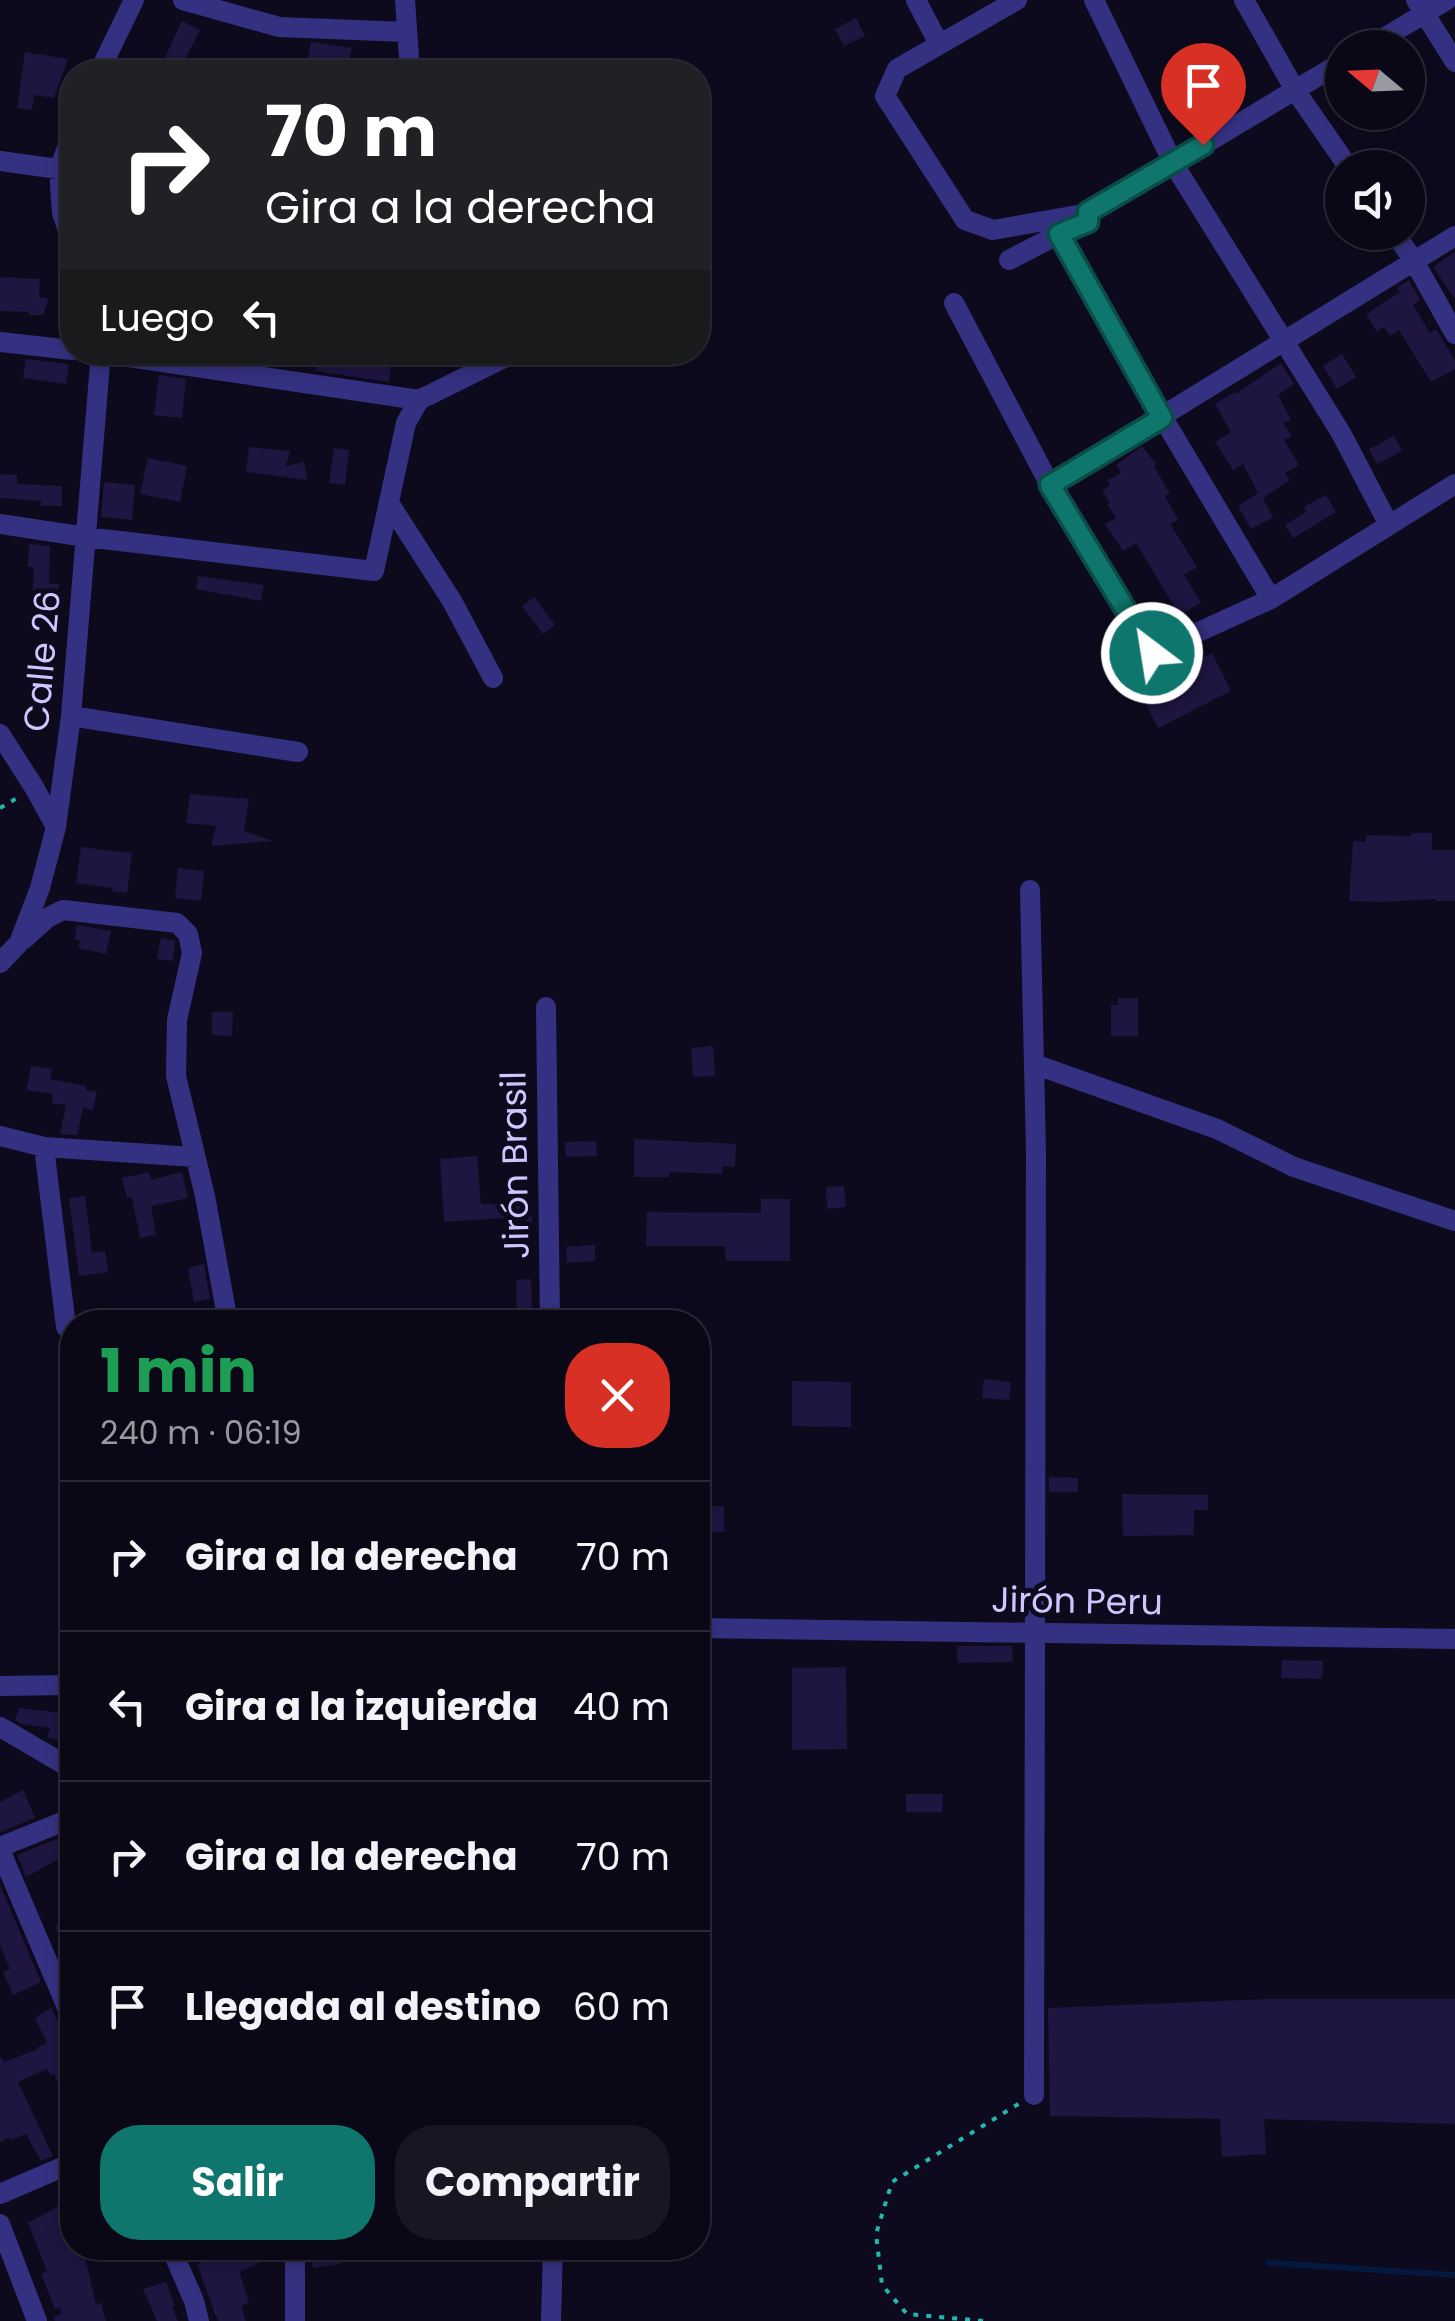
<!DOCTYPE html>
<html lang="es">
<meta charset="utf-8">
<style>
:root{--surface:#0a0816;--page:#181623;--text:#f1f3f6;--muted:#999aa1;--line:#2a2935;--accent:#0f766e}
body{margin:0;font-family:Poppins,sans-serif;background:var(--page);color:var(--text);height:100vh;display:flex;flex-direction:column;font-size:38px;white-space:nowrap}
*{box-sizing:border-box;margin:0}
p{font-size:32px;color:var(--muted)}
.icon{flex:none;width:55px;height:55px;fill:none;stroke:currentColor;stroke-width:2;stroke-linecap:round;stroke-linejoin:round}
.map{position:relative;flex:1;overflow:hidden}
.sheet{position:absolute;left:60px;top:1310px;width:650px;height:950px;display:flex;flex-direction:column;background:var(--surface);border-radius:40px;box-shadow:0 5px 15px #0003,0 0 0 2px var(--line)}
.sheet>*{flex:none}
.top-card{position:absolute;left:60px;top:60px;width:650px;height:305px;border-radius:40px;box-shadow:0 5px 15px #0003,0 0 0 2px var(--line);background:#202124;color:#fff;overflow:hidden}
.needle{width:65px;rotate:289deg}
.buttons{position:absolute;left:1325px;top:30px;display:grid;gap:20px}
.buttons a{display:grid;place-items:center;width:100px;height:100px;border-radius:50%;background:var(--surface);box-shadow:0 5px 15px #0003,0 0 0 2px var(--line);font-size:50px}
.pin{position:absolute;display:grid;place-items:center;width:85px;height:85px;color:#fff;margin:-102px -42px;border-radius:50% 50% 50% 0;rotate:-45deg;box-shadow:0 0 10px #0007}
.pin .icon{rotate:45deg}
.me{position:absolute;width:110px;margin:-55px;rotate:329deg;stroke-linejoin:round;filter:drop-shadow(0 0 8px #0008)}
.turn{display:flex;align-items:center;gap:35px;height:210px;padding:0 40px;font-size:45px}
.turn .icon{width:130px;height:130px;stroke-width:2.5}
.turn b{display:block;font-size:70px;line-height:85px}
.then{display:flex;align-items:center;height:95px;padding:0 40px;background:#0003;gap:20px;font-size:38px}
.round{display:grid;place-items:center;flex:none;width:105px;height:105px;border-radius:40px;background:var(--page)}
.summary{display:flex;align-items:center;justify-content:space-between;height:170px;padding:0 40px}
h1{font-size:60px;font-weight:700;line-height:75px;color:#1e9e55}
.button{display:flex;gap:20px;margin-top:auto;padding:20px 40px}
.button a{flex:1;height:115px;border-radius:40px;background:var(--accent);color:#fff;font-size:40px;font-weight:700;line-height:115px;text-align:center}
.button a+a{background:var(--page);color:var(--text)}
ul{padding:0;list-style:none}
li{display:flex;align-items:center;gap:30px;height:150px;padding:0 40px;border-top:2px solid var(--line)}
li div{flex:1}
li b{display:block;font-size:38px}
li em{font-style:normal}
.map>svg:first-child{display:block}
</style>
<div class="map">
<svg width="1455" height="2321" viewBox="0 0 1455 2321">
<rect width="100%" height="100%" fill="#0e0a1e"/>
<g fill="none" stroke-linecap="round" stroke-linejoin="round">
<!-- stream -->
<path stroke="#05183d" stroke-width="6" d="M1269 2263 1455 2275"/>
</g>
<!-- building -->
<path fill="#1e1541" d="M856 18 865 36 844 46 835 29Z
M182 21 200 30 182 65 165 57Z
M311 42 352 48 347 72 306 65Z
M25 52 68 59 54 98 34 95 32 110 17 108Z
M1455 252V299L1433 267Z
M0 277 40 279 39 297 49 298 43 315H29V312L0 311Z
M1409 280 1420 300 1413 305 1430 333 1436 329 1455 361V369L1431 382 1399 330 1390 336 1384 327 1377 332 1366 314 1400 292 1397 288Z
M318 352H392L389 382 316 371Z
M1342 354 1356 377 1337 389 1323 366Z
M26 359 69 364 66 384 23 378Z
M1281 363 1294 384 1278 395 1291 420 1283 423 1292 436 1284 440 1299 465 1285 473 1290 480 1263 498 1273 518 1251 529 1238 506 1258 493 1243 464 1233 470 1215 442 1231 432 1215 404 1235 392 1236 394Z
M159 375 186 379 182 418 154 415Z
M1394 436 1402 451 1377 464 1369 449Z
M1142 446 1156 464 1154 467 1170 493 1165 496 1178 520 1170 524 1197 567 1184 575 1201 602 1180 616 1136 543 1123 551 1105 524 1116 518 1107 504 1110 503 1102 490 1110 486 1107 480 1121 473 1116 465Z
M249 447 290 451 286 466 304 462 307 480 246 472Z
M334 448 349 450 345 485 329 483Z
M148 458 187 466 180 502 140 494Z
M0 474 17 475V484L62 486V506H41V501L0 498Z
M104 482 135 485 132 520 101 517Z
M1326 495 1336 512 1293 538 1285 525 1306 512 1304 507Z
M29 544 50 546 49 584H59L58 604 32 602 34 567H28Z
M198 576 264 585 261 601 196 589Z
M534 597 555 625 543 634 522 606Z
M1212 653 1231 691 1158 728 1139 691Z
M190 794 249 799 244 831 273 841 211 846 216 826 186 823Z
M1411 833H1432V850H1455V901H1436V899L1383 902 1349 901 1353 841 1366 842V835L1411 836Z
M81 847 132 853 127 893 112 891 113 888 76 883Z
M178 868 204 871 201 901 175 898Z
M77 925 111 931 106 954 78 948 80 940 75 939Z
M161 938 175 941 173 961 157 959Z
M1118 998H1138V1036H1111V1005H1118Z
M212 1012H233L232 1036 212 1035Z
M713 1046 715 1076 693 1077 691 1048Z
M31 1066 52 1069 50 1079 86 1086V1090L97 1092 93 1110 83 1108 77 1135 60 1134 66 1105 52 1103 53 1094 26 1090Z
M634 1139 736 1144 735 1167 723 1166 722 1174 669 1172V1177H634Z
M596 1141 597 1156 566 1157 565 1142Z
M477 1156 481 1204H532V1239L506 1238 505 1218 444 1222 440 1159Z
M149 1172 151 1180 182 1172 188 1198 151 1206 156 1235 140 1238 132 1197 127 1198 122 1178Z
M844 1186 846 1207 827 1209 826 1187Z
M85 1196 92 1253 105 1251 108 1272 79 1276 69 1198Z
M761 1199H790V1261H726L725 1246H646L647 1212 761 1213Z
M595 1245V1261L567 1263 566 1247Z
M204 1264 210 1299 194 1302 188 1268Z
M531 1279 532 1319 517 1320 516 1280Z
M984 1379 1011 1382 1009 1400 982 1398Z
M792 1381 851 1382V1427L792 1426Z
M1049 1477 1078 1478V1492H1049Z
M1122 1494 1208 1495V1510H1194V1535L1123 1536Z
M698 1506H724V1532H698Z
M957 1646H1012L1013 1662 958 1663Z
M1282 1660 1323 1661 1322 1679 1281 1678Z
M846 1667 847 1749 792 1750V1668Z
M19 1708 72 1714V1736L70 1745 47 1737 50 1728 21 1724 15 1720Z
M23 1790 35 1818 0 1832V1802Z
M906 1794H943L942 1812H906Z
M72 1833V1852L26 1877 17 1855Z
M0 1885 41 1982 13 1995 3 1972 10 1969 0 1945Z
M72 1917V1967H71L55 1926Z
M1269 1999H1455V2124L1264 2119 1266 2154 1222 2157 1220 2119 1050 2116 1048 2008Z
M51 2008 72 2048V2118L54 2074 51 2076 47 2069 18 2082 53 2156 41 2161 26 2134 10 2140 8 2138 0 2142V2056L4 2062 38 2049V2047L47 2043 35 2018Z
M72 2198V2248H83L96 2305 101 2303 106 2321H55L54 2316 62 2314 60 2308 55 2309 41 2274 47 2271 28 2223Z
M212 2248H260L265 2260 241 2271 240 2274 249 2303 241 2306 246 2321H219L215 2314 197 2264 216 2256Z
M309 2249H341V2264L313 2268Z
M166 2282 175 2306 172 2307 178 2321H157L143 2289Z"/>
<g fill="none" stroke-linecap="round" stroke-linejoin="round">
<!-- path -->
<path stroke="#22b8b1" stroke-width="4" stroke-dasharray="5 8" stroke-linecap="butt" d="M0 808 17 798
M983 2321 907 2314 882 2285 876 2234 892 2182 1020 2103"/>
<!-- street -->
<path stroke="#353182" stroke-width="20" d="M183 0 279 27 406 32
M405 0 410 72
M916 0 939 44
M1017 0 897 69 885 96 965 220 993 230 1089 213 1342 62
M1094 0 1173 163 1341 433 1389 525
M1244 0 1295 90 1349 168
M1416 0 1455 62
M1367 48 1447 0
M99 72 134 0
M72 134 59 170 62 213 72 242
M0 161 72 171
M1394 232 1414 261 1455 334
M1059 235 1163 418 1271 599
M1009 260 1067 230
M954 303 1050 485 1152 653 1271 599 1455 484
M0 342 72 350
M95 352 419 400
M1050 485 1455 236
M389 503 452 601 493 678
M0 524 86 537 374 571 406 423 419 400 516 352
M71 716 298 752
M0 734 34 787 56 827
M1030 890 1036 1152 1034 2095
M24 939 47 918 63 910 177 923 188 934 192 953 177 1020 176 1076 205 1196 228 1322
M0 963 19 943 40 888 56 827 71 716 101 352
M546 1007 550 1322
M1034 1064 1217 1129 1294 1167 1455 1221
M0 1136 44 1147 195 1157
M44 1147 66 1327
M698 1628 1455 1639
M0 1686 72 1685
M0 1727 72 1769
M0 1847 72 1818
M0 1850 72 2019
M0 2194 72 2163
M0 2224 37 2321
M171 2248 194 2301 199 2321
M295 2248V2321
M551 2321 553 2248"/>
</g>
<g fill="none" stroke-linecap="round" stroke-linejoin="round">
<defs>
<path id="route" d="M1152 653 1050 485 1162 418 1059 234 1088 222V212L1203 145"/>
</defs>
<!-- route casing -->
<use href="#route" stroke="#0a4d48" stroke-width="25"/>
<!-- route -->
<use href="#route" stroke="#0f766e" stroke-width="18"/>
</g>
<g text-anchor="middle" stroke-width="10" stroke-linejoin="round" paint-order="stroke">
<!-- street labels -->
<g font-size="35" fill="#cec7ff" stroke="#0e0a1e">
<text transform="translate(42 661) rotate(-85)" y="12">Calle 26</text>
<text transform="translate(515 1165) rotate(-91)" y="12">Jirón Brasil</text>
<text transform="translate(1077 1601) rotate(1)" y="12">Jirón Peru</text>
</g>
</g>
</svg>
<div class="buttons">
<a><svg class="needle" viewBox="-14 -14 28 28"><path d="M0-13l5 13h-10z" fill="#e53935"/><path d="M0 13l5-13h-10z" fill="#999aa1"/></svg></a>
<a><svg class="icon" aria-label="sound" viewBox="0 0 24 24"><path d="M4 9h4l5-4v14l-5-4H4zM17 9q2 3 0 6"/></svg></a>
</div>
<div class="pin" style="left:1203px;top:145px;background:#d93025"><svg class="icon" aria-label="arrive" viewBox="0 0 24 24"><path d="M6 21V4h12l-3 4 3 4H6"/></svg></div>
<svg class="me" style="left:1152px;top:653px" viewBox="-20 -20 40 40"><circle r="17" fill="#0f766e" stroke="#fff" stroke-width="3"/><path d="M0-11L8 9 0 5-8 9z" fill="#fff"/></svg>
<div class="top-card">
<div class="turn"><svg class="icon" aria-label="right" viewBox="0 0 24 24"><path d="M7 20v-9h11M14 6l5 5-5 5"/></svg><div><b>70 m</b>Gira a la derecha</div></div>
<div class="then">Luego<svg class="icon" aria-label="left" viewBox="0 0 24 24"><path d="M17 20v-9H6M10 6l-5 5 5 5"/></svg></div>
</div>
<section class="sheet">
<div class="summary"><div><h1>1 min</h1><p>240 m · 06:19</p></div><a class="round" style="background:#d93025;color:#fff"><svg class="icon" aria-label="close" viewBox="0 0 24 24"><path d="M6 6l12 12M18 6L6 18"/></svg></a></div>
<ul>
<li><svg class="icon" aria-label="right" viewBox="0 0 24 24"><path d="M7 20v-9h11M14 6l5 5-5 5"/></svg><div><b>Gira a la derecha</b></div><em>70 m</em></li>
<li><svg class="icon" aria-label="left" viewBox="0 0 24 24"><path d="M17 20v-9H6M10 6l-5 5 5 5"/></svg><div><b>Gira a la izquierda</b></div><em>40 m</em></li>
<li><svg class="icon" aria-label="right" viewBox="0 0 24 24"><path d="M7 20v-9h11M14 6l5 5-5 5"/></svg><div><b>Gira a la derecha</b></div><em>70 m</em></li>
<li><svg class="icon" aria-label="arrive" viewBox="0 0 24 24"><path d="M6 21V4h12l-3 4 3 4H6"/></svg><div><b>Llegada al destino</b></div><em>60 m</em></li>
</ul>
<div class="button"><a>Salir</a><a>Compartir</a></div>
</section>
</div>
